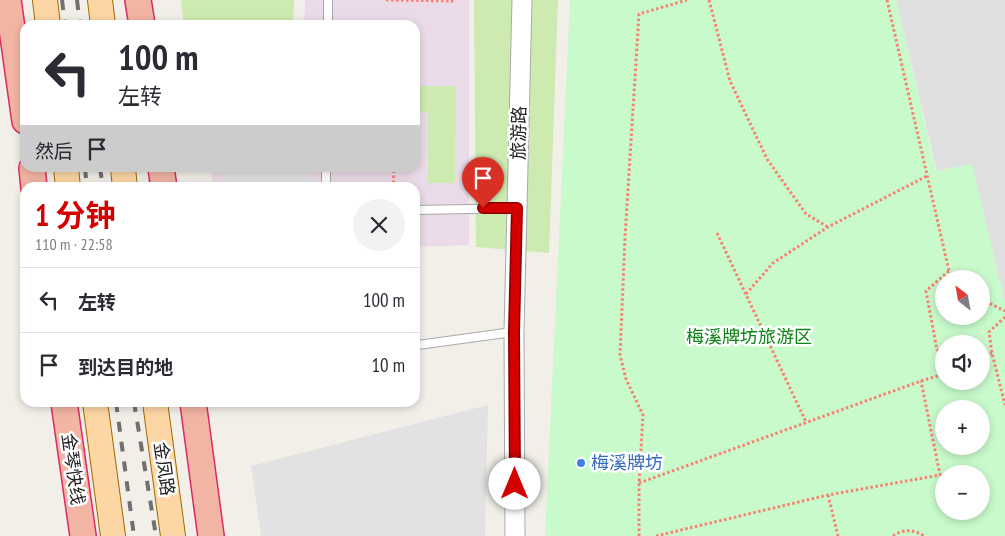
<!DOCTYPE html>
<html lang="zh">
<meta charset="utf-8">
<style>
:root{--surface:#fff;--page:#f2f2f3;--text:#2b2b33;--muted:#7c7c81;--line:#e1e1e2;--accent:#d40000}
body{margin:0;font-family:"PT Sans Narrow","Noto Sans SC",sans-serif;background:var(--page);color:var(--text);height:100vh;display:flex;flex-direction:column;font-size:19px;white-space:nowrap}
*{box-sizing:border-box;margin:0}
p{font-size:16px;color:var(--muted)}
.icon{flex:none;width:28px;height:28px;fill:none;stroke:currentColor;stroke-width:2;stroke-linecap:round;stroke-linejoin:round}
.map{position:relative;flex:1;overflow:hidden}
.details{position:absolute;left:20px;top:182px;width:400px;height:225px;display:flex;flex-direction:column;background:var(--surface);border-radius:15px;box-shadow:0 2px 8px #0003}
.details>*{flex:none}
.banner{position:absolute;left:20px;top:20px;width:400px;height:152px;border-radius:15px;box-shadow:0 2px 8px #0003;background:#fff;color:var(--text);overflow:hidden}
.needle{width:32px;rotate:329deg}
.controls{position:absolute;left:935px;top:270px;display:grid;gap:10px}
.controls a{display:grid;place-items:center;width:55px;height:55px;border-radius:50%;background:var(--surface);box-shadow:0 2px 8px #0003;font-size:25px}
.pin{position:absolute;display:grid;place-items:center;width:42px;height:42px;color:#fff;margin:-51px -21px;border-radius:50% 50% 50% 0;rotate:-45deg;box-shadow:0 0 5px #0007}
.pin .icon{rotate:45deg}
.me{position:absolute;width:55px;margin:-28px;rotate:0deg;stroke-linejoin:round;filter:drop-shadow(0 0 4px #0008)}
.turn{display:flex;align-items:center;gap:18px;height:105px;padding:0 15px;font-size:22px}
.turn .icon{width:65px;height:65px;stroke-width:2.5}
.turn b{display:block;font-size:35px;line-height:42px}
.then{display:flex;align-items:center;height:48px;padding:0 15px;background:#0003;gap:10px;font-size:19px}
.round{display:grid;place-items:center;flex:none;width:52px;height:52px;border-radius:26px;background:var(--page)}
.head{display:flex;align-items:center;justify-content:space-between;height:85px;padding:0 15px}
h1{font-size:30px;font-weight:700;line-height:38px;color:var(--accent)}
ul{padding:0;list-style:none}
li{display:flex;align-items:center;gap:15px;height:65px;padding:0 15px;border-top:1px solid var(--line)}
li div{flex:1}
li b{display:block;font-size:19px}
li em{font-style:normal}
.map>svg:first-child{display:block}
</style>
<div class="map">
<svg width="1005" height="536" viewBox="0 0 1005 536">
<rect width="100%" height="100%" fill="#f2efe9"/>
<!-- residential -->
<path fill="#e0dfdf" d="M896 0H1005V299L1004 300 972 165 937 171Z"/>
<!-- industrial -->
<path fill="#ebdbe8" d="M305 0H469V245L415 247V188L213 187 211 168H415V25H304Z"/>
<!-- grass -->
<path fill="#cdebb0" d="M181 0H294L293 25H184Z
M474 0H558L549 253 476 247Z
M415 86H456L455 183H428V112L415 111Z"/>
<!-- park -->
<path fill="#c8facc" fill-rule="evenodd" d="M570 0H896L936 171 972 164 1004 299H1005V536H545ZM944 279H981V316H944ZM944 344H981V381H944ZM944 409H981V446H944ZM944 474H981V511H944Z"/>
<!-- parking -->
<path fill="#e2e2e2" d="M224 168H311V187H225Z
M488 405 485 536H261L251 466Z"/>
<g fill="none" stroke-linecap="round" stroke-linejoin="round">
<defs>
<path id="service" d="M328 25V0
M326 188V168
M415 210 517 208
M418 345 513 332"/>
<path id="tertiary" d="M515 536 514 332 522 0"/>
<path id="primary" d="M45 0 48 25
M100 0 103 25
M66 168 68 188
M123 168 125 188
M95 402 113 536
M155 402 173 536"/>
<path id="trunk" d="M8 0 25 121
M138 0 142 25
M32 168 34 188
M161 168 164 188
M64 402 83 536
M193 402 211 536"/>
</defs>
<!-- service casing -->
<use href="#service" stroke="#a9a9a9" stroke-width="10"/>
<!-- tertiary casing -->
<use href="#tertiary" stroke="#a9a9a9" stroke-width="21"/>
<!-- primary casing -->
<use href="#primary" stroke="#a06b00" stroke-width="26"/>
<!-- trunk casing -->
<use href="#trunk" stroke="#dc2a67" stroke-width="28"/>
<!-- path -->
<path stroke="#fa8072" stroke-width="3" stroke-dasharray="2.5 2.5" stroke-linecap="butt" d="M386 0 455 1
M709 0 730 81 767 159 806 214 828 227
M887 0 949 271
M393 188 394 168
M717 233 806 422
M746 294 773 263 828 227 927 176
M981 299 1005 311
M1005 317 989 332 992 353 1005 405
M944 349 937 350 926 291 949 271 957 279
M981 358 992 353
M639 483 921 381 944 374
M828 495 838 536
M639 536V483L643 415 626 379 620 355 625 237 639 14 687 0
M656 536 828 495 940 475 921 381
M893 536C903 529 914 529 924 536"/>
<!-- service -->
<use href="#service" stroke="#fff" stroke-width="8"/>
<!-- tertiary -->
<use href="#tertiary" stroke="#fff" stroke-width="19"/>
<!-- primary -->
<use href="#primary" stroke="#fcd6a4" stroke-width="24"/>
<!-- trunk -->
<use href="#trunk" stroke="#f2b4a3" stroke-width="25"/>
<!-- rail -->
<path stroke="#707070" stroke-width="4" stroke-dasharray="10 10" stroke-linecap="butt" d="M62 0 65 25
M77 0 80 25
M85 168 87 188
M100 168 103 188
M116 402 134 536
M134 402 156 536"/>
</g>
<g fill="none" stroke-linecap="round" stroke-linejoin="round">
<defs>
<path id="route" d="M483 208H517L514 332 515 484"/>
</defs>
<!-- route casing -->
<use href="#route" stroke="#8a0000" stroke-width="12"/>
<!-- route -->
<use href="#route" stroke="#d40000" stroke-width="9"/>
</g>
<!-- markers -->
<circle fill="#3f7fe0" stroke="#fff" stroke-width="2" cx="581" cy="463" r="5"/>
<g text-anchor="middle" stroke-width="5" stroke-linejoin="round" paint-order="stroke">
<!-- street labels -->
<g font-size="18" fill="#222" stroke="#fff">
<text transform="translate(519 133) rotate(-89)" y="6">旅游路</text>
<text transform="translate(73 469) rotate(82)" y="6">金琴快线</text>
<text transform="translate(164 469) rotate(82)" y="6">金凤路</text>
</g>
<!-- park labels -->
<g font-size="18" fill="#0c8416" stroke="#fff">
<text x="749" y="343">梅溪牌坊旅游区</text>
</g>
<!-- shop labels -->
<g font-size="18" fill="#366cbe" stroke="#fff" text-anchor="start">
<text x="591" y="469">梅溪牌坊</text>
</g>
</g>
</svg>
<div class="controls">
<a><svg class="needle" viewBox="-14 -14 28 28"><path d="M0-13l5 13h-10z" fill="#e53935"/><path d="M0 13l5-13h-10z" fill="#7c7c81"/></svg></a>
<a><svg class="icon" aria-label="sound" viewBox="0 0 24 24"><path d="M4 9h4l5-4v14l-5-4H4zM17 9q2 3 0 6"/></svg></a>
<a>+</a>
<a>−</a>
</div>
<div class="pin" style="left:483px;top:208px;background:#d93025"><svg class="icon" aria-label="arrive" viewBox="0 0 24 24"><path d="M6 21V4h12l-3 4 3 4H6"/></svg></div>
<svg class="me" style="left:515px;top:484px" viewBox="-20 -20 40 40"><circle r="19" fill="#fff"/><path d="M0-13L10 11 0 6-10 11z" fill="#d40000"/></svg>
<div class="banner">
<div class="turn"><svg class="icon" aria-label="left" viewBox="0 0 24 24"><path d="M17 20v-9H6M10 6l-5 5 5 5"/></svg><div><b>100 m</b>左转</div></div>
<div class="then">然后<svg class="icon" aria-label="arrive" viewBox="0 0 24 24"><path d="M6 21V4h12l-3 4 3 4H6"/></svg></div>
</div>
<section class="details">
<div class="head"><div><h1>1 分钟</h1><p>110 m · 22:58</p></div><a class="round"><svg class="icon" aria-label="close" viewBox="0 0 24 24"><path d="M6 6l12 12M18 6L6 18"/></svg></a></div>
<ul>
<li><svg class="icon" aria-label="left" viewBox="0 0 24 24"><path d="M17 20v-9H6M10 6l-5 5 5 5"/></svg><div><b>左转</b></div><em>100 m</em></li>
<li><svg class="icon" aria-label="arrive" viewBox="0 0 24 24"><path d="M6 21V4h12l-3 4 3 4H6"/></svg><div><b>到达目的地</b></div><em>10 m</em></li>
</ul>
</section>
</div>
